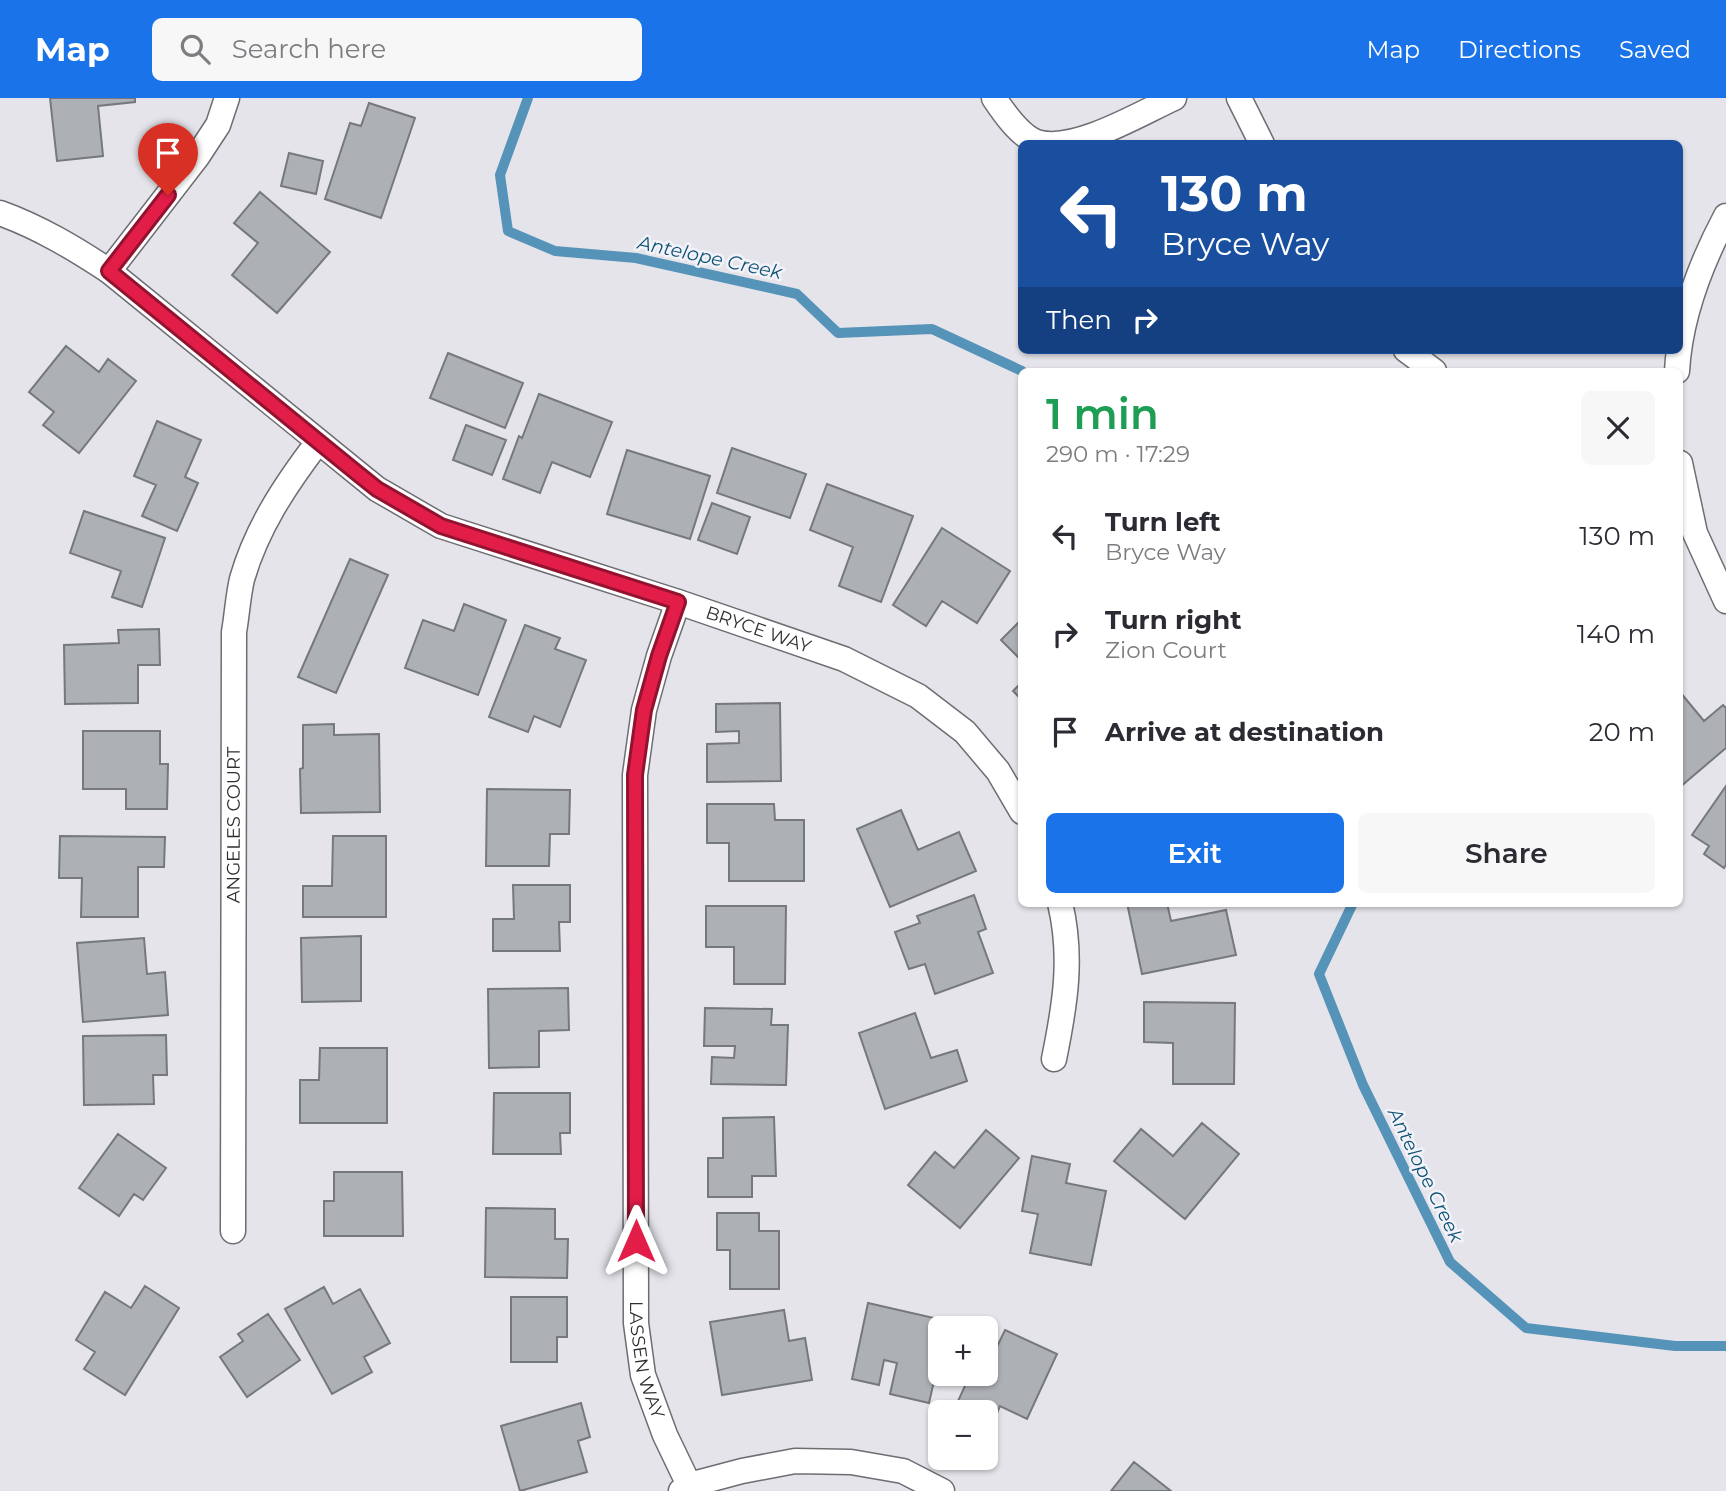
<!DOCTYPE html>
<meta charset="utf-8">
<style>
:root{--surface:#fff;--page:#f7f7f7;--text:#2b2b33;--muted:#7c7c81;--accent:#1a73e8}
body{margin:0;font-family:Montserrat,sans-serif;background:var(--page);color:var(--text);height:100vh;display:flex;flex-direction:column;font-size:26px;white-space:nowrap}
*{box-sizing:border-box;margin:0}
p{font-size:23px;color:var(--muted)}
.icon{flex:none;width:38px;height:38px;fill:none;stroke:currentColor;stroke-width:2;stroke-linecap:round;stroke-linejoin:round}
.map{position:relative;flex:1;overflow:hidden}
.sheet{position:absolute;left:1018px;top:270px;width:665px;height:539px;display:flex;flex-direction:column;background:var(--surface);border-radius:10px;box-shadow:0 2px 5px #0004}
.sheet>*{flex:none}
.hud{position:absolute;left:1018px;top:42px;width:665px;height:214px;border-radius:10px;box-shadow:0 2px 5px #0004;background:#1a4fa0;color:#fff;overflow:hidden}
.tools{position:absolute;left:928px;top:1218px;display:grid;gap:14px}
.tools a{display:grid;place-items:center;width:70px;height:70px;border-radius:10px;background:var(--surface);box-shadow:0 2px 5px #0004;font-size:35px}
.pin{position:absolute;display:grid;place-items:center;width:60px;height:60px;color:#fff;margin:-72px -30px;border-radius:50% 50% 50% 0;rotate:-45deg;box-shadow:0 0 7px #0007}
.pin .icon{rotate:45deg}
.me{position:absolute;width:77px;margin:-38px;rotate:0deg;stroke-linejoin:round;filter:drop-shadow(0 0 5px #0008)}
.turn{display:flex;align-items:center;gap:24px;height:147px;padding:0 28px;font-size:32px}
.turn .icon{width:91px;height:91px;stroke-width:2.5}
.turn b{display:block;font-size:49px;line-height:60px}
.then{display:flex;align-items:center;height:66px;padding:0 28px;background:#0003;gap:14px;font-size:26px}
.round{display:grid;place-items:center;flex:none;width:74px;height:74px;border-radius:10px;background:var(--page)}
.summary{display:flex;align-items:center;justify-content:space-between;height:119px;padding:0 28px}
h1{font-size:42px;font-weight:600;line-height:52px;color:#1e9e55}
.button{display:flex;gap:14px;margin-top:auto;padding:14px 28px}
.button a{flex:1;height:80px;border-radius:10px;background:var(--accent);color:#fff;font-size:28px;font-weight:600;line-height:80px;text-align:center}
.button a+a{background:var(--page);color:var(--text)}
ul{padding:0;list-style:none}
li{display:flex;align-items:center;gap:21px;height:98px;padding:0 28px}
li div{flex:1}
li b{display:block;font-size:26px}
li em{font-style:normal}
header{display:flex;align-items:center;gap:42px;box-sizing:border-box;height:98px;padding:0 35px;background:var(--accent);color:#fff}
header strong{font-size:33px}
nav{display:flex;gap:38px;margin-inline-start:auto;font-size:24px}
.search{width:490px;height:63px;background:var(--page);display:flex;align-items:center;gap:18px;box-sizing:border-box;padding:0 24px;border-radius:10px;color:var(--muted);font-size:26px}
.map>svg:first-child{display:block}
</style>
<header>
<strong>Map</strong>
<div class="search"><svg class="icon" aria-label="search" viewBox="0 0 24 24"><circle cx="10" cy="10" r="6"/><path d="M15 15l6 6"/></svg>Search here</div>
<nav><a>Map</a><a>Directions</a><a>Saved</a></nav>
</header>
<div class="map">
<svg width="1726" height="1393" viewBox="0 0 1726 1393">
<rect width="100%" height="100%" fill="#e5e4ea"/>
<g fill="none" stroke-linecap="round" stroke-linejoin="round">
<!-- stream -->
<path stroke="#5693b9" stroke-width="10" d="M528 0 500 77 508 133 555 153 636 160 797 196 838 235 932 231 1022 273
M1353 805 1319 876 1363 987 1450 1164 1526 1230 1675 1248H1726"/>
</g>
<!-- building -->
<path fill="#adb0b5" stroke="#75787d" stroke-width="2" d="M50 0H135V4L98 8 103 58 57 63Z
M369 5 415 20 381 120 325 101 350 25 361 28Z
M289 55 323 63 316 96 281 88Z
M260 94 330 154 277 215 232 177 258 145 234 125Z
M66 248 99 274 108 261 136 283 79 355 43 327 54 314 29 294Z
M448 255 523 285 505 330 430 300Z
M539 296 612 324 590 379 552 364 540 395 503 381 519 338 522 340Z
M157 323 201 342 185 379 198 385 177 433 142 418 156 387 134 378Z
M466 327 506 342 492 377 453 362Z
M732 350 806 376 790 420 717 395Z
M627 352 710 378 690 441 607 416Z
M827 386 913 418 881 504 839 488 853 449 810 432Z
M712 405 750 419 737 456 698 442Z
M84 413 165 440 142 509 112 499 121 473 70 455Z
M942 430 1010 473 977 525 942 503 926 528 893 507Z
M350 461 388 477 336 595 298 579Z
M464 506 506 522 478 597 405 570 423 522 454 533Z
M1022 521V563L1001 542Z
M525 527 560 540 555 551 586 562 560 629 534 618 528 634 489 619Z
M159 531 160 567H138V605L65 606 64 547 119 545 118 532Z
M1022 584V602L1013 593Z
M1680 594 1704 623 1723 607 1726 610V650L1680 689Z
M780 605 781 683 707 684V646L739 645V633L716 634V606Z
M334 626V637L379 636 380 714 301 715 300 671 303 670V627Z
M83 633H160V666H168L167 711H126V691H83Z
M1726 688V767L1724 770 1704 756 1709 748 1692 737Z
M487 691 570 692 569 736H550L549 768H486Z
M707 706H774L775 722H804V783H729V745H707Z
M901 712 918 752 959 734 976 773 890 809 857 731Z
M60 738 165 739 164 769H138V819H81L82 780H59Z
M333 738H386V819H303V788H332Z
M513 787H570V824H559L560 853H493V821H514Z
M974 797 986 831 978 834 993 875 935 896 925 866 909 871 895 834 920 825 917 818Z
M1127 805H1167L1171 823 1226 812 1236 857 1142 876Z
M706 808H786L785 886H734V849H706Z
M361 838V903L302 904 301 840Z
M144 840 147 876 165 874 168 917 83 924 77 845Z
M568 890 569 932 539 933V969L489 970 488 891Z
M1144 904 1235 905 1234 986H1173V945L1144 944Z
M705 910 772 911 771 927H788L786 987 711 986 712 959 734 960 735 948H704Z
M915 915 931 960 957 952 967 983 885 1011 859 935Z
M166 937 167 977H153L154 1006 84 1007 83 938Z
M320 950H387V1025H300V982H319Z
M494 995H570V1035H560L561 1056H493Z
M774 1019 776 1078H752V1099H708V1060H723V1020Z
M1202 1025 1239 1056 1185 1121 1114 1063 1141 1031 1173 1058Z
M986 1032 1019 1060 960 1130 908 1087 935 1054 954 1070Z
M118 1036 166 1070 143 1102 134 1096 119 1118 79 1090Z
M1032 1058 1070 1066 1066 1085 1106 1093 1091 1167 1030 1155 1038 1116 1022 1113Z
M334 1074H402L403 1138H324V1103H334Z
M486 1110 555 1111V1141H568L567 1180 485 1179Z
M717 1115H759V1133H779V1191H730V1152H717Z
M145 1188 179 1210 125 1297 84 1271 95 1254 76 1242 105 1194 131 1210Z
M324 1189 333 1206 360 1191 390 1245 364 1259 372 1274 332 1296 285 1211Z
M511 1199H567V1239H557V1264H511Z
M868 1205 947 1223 946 1230H940V1257L929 1305 890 1296 897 1265 884 1262 879 1287 852 1281Z
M784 1212 789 1243 805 1240 812 1282 722 1297 710 1224Z
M268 1216 300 1262 247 1299 220 1259 243 1243 238 1236Z
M1005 1232 1057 1256 1027 1321 1000 1308 990 1331 985 1329V1314H953L969 1279 980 1284Z
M581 1305 590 1339 578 1343 587 1374 520 1393 501 1328Z
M1134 1364 1171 1393H1111Z"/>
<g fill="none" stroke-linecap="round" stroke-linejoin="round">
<defs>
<g id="street">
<path d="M994 0C1004 15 1022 41 1040 45 1078 53 1139 16 1174 0"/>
<path d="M1239 0 1262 46"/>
<path id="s1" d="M0 115C39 129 74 150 109 173L377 391 441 428 678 504 844 561 918 598 965 634 998 673 1022 714"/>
<path d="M109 173 197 59 218 27 227 0"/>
<path d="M1406 252 1434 273"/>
<path d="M1677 273C1680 219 1701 165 1726 118"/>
<path d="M1680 365 1695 435 1726 503"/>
<path id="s2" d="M678 504 659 558 644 612 635 677 636 1225 643 1277 665 1337 689 1387"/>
<path d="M1054 961C1065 907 1073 859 1060 805"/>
<path id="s3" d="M233 1133 234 534C237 517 238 498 242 481 257 429 286 386 318 344"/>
<path d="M681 1393 689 1387 742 1373 795 1363 851 1364 903 1373 942 1393"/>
</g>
</defs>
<!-- street casing -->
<use href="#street" stroke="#6d6d72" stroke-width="27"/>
<!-- street -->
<use href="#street" stroke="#fff" stroke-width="24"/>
</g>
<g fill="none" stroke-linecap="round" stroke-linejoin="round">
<defs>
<path id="route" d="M168 97 109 173 357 375 377 391 441 428 678 504 659 558 644 612 635 677 636 1143"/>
</defs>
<!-- route casing -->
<use href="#route" stroke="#92132f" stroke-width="18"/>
<!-- route -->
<use href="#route" stroke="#e11d48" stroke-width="12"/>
</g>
<g text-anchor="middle" stroke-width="5" stroke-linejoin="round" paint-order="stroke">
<!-- street labels -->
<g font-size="18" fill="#2e2e31" stroke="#f2f2f8">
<text dy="6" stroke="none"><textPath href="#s1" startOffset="877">BRYCE WAY</textPath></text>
<text dy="6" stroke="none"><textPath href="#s3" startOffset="406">ANGELES COURT</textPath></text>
<text dy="6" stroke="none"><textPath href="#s2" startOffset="765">LASSEN WAY</textPath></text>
</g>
<!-- water labels -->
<g font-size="19" font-style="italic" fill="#0c5275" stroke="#f2f2f8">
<text transform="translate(710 159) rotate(12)" y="7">Antelope Creek</text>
<text transform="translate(1426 1077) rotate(64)" y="7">Antelope Creek</text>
</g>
</g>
</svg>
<div class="tools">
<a>+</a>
<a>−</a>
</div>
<div class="pin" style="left:168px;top:97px;background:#d93025"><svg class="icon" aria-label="arrive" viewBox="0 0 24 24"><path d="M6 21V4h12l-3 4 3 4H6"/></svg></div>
<svg class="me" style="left:636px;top:1143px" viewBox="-20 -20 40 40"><path d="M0-17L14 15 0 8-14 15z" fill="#e11d48" stroke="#fff" stroke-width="4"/></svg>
<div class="hud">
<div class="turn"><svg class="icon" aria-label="left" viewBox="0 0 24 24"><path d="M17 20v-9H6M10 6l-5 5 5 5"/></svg><div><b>130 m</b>Bryce Way</div></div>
<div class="then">Then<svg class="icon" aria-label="right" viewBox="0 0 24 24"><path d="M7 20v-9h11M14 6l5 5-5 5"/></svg></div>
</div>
<section class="sheet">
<div class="summary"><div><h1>1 min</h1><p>290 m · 17:29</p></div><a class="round"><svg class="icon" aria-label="close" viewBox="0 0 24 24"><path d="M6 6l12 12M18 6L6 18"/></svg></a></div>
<ul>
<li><svg class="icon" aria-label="left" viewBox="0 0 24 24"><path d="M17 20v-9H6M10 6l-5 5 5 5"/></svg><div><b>Turn left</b><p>Bryce Way</p></div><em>130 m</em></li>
<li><svg class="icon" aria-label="right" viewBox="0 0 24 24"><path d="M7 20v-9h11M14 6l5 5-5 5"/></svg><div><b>Turn right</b><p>Zion Court</p></div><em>140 m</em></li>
<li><svg class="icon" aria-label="arrive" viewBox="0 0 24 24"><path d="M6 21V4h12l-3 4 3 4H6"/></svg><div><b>Arrive at destination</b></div><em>20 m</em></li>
</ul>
<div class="button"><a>Exit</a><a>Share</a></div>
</section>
</div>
